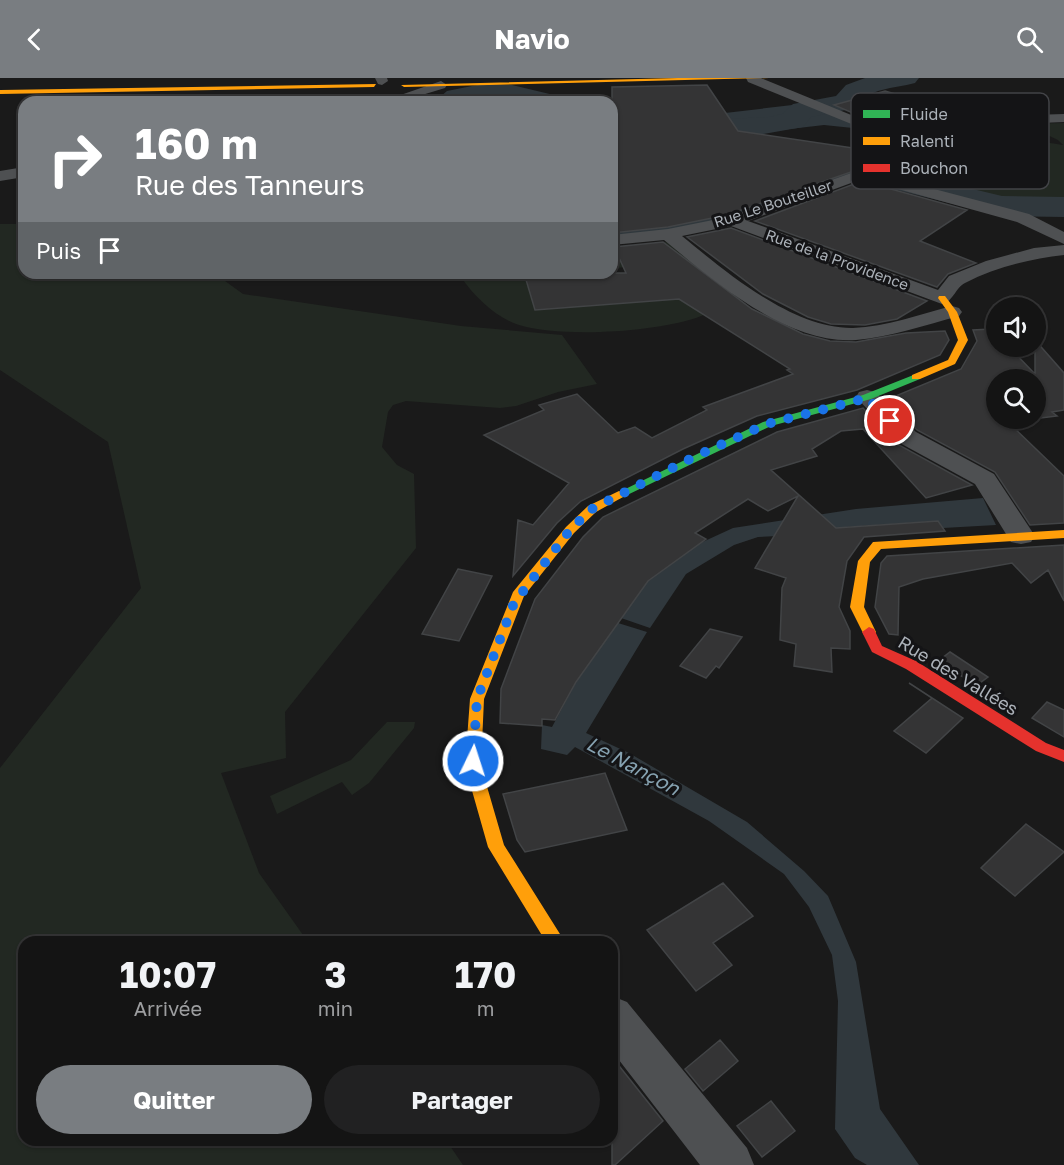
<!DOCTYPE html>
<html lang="fr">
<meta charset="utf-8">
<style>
:root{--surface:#141414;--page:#212122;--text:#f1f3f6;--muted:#9d9ea0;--line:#333334;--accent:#797d81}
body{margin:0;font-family:"Golos Text",sans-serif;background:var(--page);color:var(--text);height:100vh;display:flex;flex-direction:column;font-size:22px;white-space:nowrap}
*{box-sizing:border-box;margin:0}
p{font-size:20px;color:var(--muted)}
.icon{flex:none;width:33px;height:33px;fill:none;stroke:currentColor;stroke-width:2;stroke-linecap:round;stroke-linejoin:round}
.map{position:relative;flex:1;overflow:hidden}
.side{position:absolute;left:18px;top:858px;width:600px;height:210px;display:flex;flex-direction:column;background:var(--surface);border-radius:18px;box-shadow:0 2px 4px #0004,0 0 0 2px var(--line)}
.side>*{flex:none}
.guide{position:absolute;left:18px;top:18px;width:600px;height:183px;border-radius:18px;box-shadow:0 2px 4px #0004,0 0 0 2px var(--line);background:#797d81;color:#fff;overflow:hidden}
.buttons{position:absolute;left:986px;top:219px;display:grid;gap:12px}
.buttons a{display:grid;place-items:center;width:60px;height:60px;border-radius:50%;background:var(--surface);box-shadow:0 2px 4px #0004,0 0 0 2px var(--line);font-size:30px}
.pin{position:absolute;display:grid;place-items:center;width:51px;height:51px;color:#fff;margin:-26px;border:3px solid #fff;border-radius:50%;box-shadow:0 2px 6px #0007}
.me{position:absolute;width:66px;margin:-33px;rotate:4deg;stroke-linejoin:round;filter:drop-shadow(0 0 4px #0008)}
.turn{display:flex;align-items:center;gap:21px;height:126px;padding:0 18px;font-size:27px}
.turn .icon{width:78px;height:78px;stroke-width:2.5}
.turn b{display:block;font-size:42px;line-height:51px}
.then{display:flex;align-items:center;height:57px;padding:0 18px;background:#0003;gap:12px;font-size:22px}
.eta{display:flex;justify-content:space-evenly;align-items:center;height:102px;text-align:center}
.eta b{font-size:36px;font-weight:700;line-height:42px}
.action{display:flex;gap:12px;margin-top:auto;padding:12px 18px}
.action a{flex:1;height:69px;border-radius:36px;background:var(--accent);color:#fff;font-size:24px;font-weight:700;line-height:69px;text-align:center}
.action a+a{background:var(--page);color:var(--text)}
header{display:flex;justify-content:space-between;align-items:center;height:78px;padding:0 18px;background:var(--accent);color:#fff;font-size:27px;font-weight:700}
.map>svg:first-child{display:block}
</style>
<header><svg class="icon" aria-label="back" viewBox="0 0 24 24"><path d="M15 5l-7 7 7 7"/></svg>Navio<svg class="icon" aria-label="search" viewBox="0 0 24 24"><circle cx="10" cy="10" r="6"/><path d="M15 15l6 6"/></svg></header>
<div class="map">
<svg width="1064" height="1087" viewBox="0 0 1064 1087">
<rect width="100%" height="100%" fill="#1a1a1a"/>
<!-- green -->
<path fill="#222822" d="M1064 45V124L1010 126 953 116 977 100 949 93 952 86 942 81 1022 66 1044 64 1063 67 1058 62 1024 46Z
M0 146H24V195H214L243 216 461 248 562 257 597 306 558 314 516 328 500 330 406 323 393 327 388 334 382 369 397 387 414 396 416 470 285 634 286 680 221 695 259 795 308 864H24V1062H446L463 1087H0V690L141 510 108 364 0 292Z
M666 164 746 218C729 225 713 234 696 240 654 254 562 260 519 247 498 241 475 219 463 202L469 195H525L523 196 526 197 529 205 526 206H530L531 220 668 222 624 189 612 191V169Z
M387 644H415L414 650 369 705 352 717 342 704 277 736 270 718 351 682Z"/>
<!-- water -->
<path fill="#30383d" d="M801 26 872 52 824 47 755 55 694 49 725 35Z
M880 92 890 95 901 92 948 97 955 95 977 100 949 118 871 98Z
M977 120 1010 126 1064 124V135L1030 136 972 125Z
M983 420 996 447 943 450 938 443 846 449 821 456 758 459 734 467 686 496 650 550 621 540 648 503 696 467 733 450 856 431Z
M618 545 647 554 586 655 629 675 747 744 804 793 828 818 856 884 880 1031 919 1087H867L855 1080 835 1051 838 923 832 877 809 829 784 796 709 743 575 669 567 677 541 671 542 647 552 649 575 606Z"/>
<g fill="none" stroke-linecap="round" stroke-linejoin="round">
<!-- canal -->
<path fill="#30383d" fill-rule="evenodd" d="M869 53C880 56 888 71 895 80L892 84H880L860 58Z"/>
<!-- river -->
<path fill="#30383d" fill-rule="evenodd" d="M865 0H919L915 5C893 11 869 9 855 30L811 39 803 49 747 59 680 58 612 49V33L702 42 769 39 782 36 793 26 836 18 846 7Z
M482 6 512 7 558 18 562 24 482 22 434 24 447 13Z
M843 80 1002 118 1064 119V139L1002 138 848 100 762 129 708 144 668 153 612 159V137L668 132 711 122Z"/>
</g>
<!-- building -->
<path fill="#343435" stroke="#424446" stroke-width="1.5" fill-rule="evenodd" d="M707 7 738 53 900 77 727 137 668 149 612 155V9Z
M885 13 905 19 949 16 962 18 997 36 883 48 834 27Z
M862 103 967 132 920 163 976 185 948 196 937 209 755 143Z
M731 150 927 223 897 241 865 247 831 246 808 239 763 216 687 159Z
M663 164 752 231 803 256 830 263 856 264 906 255 945 253 949 262 940 277 857 312 757 338 683 371 581 423 557 445 513 498 518 442 533 447 569 405 484 357 544 332 539 327 577 316 618 355 635 349 652 360 707 332 703 329 793 296 787 292 790 291 679 221 535 232 524 195H626L614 169Z
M991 251 996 257V268H1008L1035 296V262L1064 295V332L1052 334 1057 338 1008 344 1064 398V445L1030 447 995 394 917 352 886 322 961 291 977 263 973 252ZM996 302H1035V340H996Z
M863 330 897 366 972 407 926 420 863 351 841 353 812 371 817 378 771 392 836 450 938 443 945 453 864 459 847 483 839 529 850 553V571L831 570 832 594 794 588 796 566 780 562 782 510 786 500 755 490 798 418 768 433 748 421 695 455 706 461 648 503 576 604 555 642 542 641V648L500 645 501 611 535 521 583 459 603 439 777 354Z
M1064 467V523L1048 492 1031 505 1012 485 923 501 899 509 898 557 889 556 875 529 881 485 887 478Z
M458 491 492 498 459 563 422 556Z
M710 551 742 559 719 590 716 588 706 600 680 588Z
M950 574 988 599 977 607 937 584Z
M909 605 963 640 926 675 894 653 932 620Z
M1047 624 1064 632V659L1032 640Z
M605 695 627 752 525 774 517 762 503 716Z
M1026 746 1064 774 1015 818 981 790Z
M723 805 753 838 713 865 732 887 696 913 647 852Z
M720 962 738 983 703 1013 685 991Z
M612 979 663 1043 615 1087H612Z
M771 1023 795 1053 762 1079 737 1048Z"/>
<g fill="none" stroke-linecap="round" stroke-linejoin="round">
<!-- street -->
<path fill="#4e5052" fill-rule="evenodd" d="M375 0H387L388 3 382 7 378 6Z
M746 0H761L883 50 998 38 1064 36V44L994 47 941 79 888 90 877 96 1029 136 1064 154V166L1017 144 862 101 748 143 938 212 949 198 986 183 1034 170 1064 167V177C1030 181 996 189 965 205 955 210 954 223 942 226L731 148 682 158C727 195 793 251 853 250 886 249 920 236 952 228L959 230 962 234 959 238C925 247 891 259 856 262 787 267 714 203 664 162L612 167V157L668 151 728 139 885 83 931 73 974 49 881 58 748 4Z
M441 3 447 7 445 10 399 24 392 20Z
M24 89V99L0 103V93Z
M867 312 875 314 916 354 994 396 1035 458 1031 464 1021 466 1011 464 975 406 898 364 856 319 859 314Z
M612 918 627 924 747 1070 754 1087H700L612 973Z"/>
<!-- fast -->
<path fill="#30b455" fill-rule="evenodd" d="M916 296 921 299 920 301 871 321 771 348 623 419 619 421 613 417 763 344 863 317Z"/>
<!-- slow -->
<path fill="#ff9f0a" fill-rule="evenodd" d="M678 0H769L404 9 401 7Z
M376 6 374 9 0 16V12Z
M939 218H945L957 234 968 262 955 286 920 301H912V297L948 282 958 262 948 234 938 220Z
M619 413 623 415 625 417 623 419 596 434 574 455 524 518 484 621 481 688 504 767 565 864H546L488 769 465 688 470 621 513 514 566 449 588 428Z
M1064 452V460L881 471 870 484 864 529 876 554 874 557H864L850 529 858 483 873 464Z"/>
<!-- jam -->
<path fill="#e5322d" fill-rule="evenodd" d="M869 549 874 551 882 568 916 583 1046 665 1064 672V684L1036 673 906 591 872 574 862 554Z"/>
</g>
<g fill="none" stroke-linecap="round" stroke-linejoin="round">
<!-- route -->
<path stroke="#1a73e8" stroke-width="10" stroke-dasharray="0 18" d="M473 683 477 621 514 525 570 452 592 431 694 379 767 346 867 320 890 343"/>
</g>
<g text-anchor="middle" stroke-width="6" stroke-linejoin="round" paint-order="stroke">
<!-- far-street labels -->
<g font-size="15" fill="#acb2b9" stroke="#141416">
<text transform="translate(773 126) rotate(-18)" y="5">Rue Le Bouteiller</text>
<text transform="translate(837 182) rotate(20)" y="5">Rue de la Providence</text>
</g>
<!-- street labels -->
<g font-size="18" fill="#acb2b9" stroke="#141416">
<text transform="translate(958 598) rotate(31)" y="6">Rue des Vallées</text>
</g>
<!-- water labels -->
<g font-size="20" font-style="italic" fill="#86a2b1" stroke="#141416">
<text transform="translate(633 688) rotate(28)" y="7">Le Nançon</text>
</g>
</g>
<!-- legend -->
<rect x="851" y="15" width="198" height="96" rx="9" fill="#141416" stroke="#424347" stroke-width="1.5"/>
<rect x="863" y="32" width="27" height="8" fill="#30b455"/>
<rect x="863" y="59" width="27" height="8" fill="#ff9f0a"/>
<rect x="863" y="86" width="27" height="8" fill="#e5322d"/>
<g font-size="16" fill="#acb2b9">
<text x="900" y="42">Fluide</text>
<text x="900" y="69">Ralenti</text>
<text x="900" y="96">Bouchon</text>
</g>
</svg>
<div class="buttons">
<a><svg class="icon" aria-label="sound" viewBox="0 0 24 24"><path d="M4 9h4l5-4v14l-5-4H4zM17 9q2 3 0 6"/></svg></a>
<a><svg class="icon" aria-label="search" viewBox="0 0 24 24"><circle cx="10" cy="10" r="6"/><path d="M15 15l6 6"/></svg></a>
</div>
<div class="pin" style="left:890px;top:343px;background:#d93025"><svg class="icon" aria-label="arrive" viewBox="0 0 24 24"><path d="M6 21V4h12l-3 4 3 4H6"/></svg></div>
<svg class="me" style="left:473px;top:683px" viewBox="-20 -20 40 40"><circle r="17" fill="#1a73e8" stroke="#fff" stroke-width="3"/><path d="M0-11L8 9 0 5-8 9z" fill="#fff"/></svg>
<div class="guide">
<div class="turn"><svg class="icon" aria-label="right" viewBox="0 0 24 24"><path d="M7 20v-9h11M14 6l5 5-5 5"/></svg><div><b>160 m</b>Rue des Tanneurs</div></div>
<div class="then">Puis<svg class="icon" aria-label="arrive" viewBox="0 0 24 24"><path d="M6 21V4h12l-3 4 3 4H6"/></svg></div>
</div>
<section class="side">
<div class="eta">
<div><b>10:07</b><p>Arrivée</p></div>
<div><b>3</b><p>min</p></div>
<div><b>170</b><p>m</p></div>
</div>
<div class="action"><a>Quitter</a><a>Partager</a></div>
</section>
</div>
